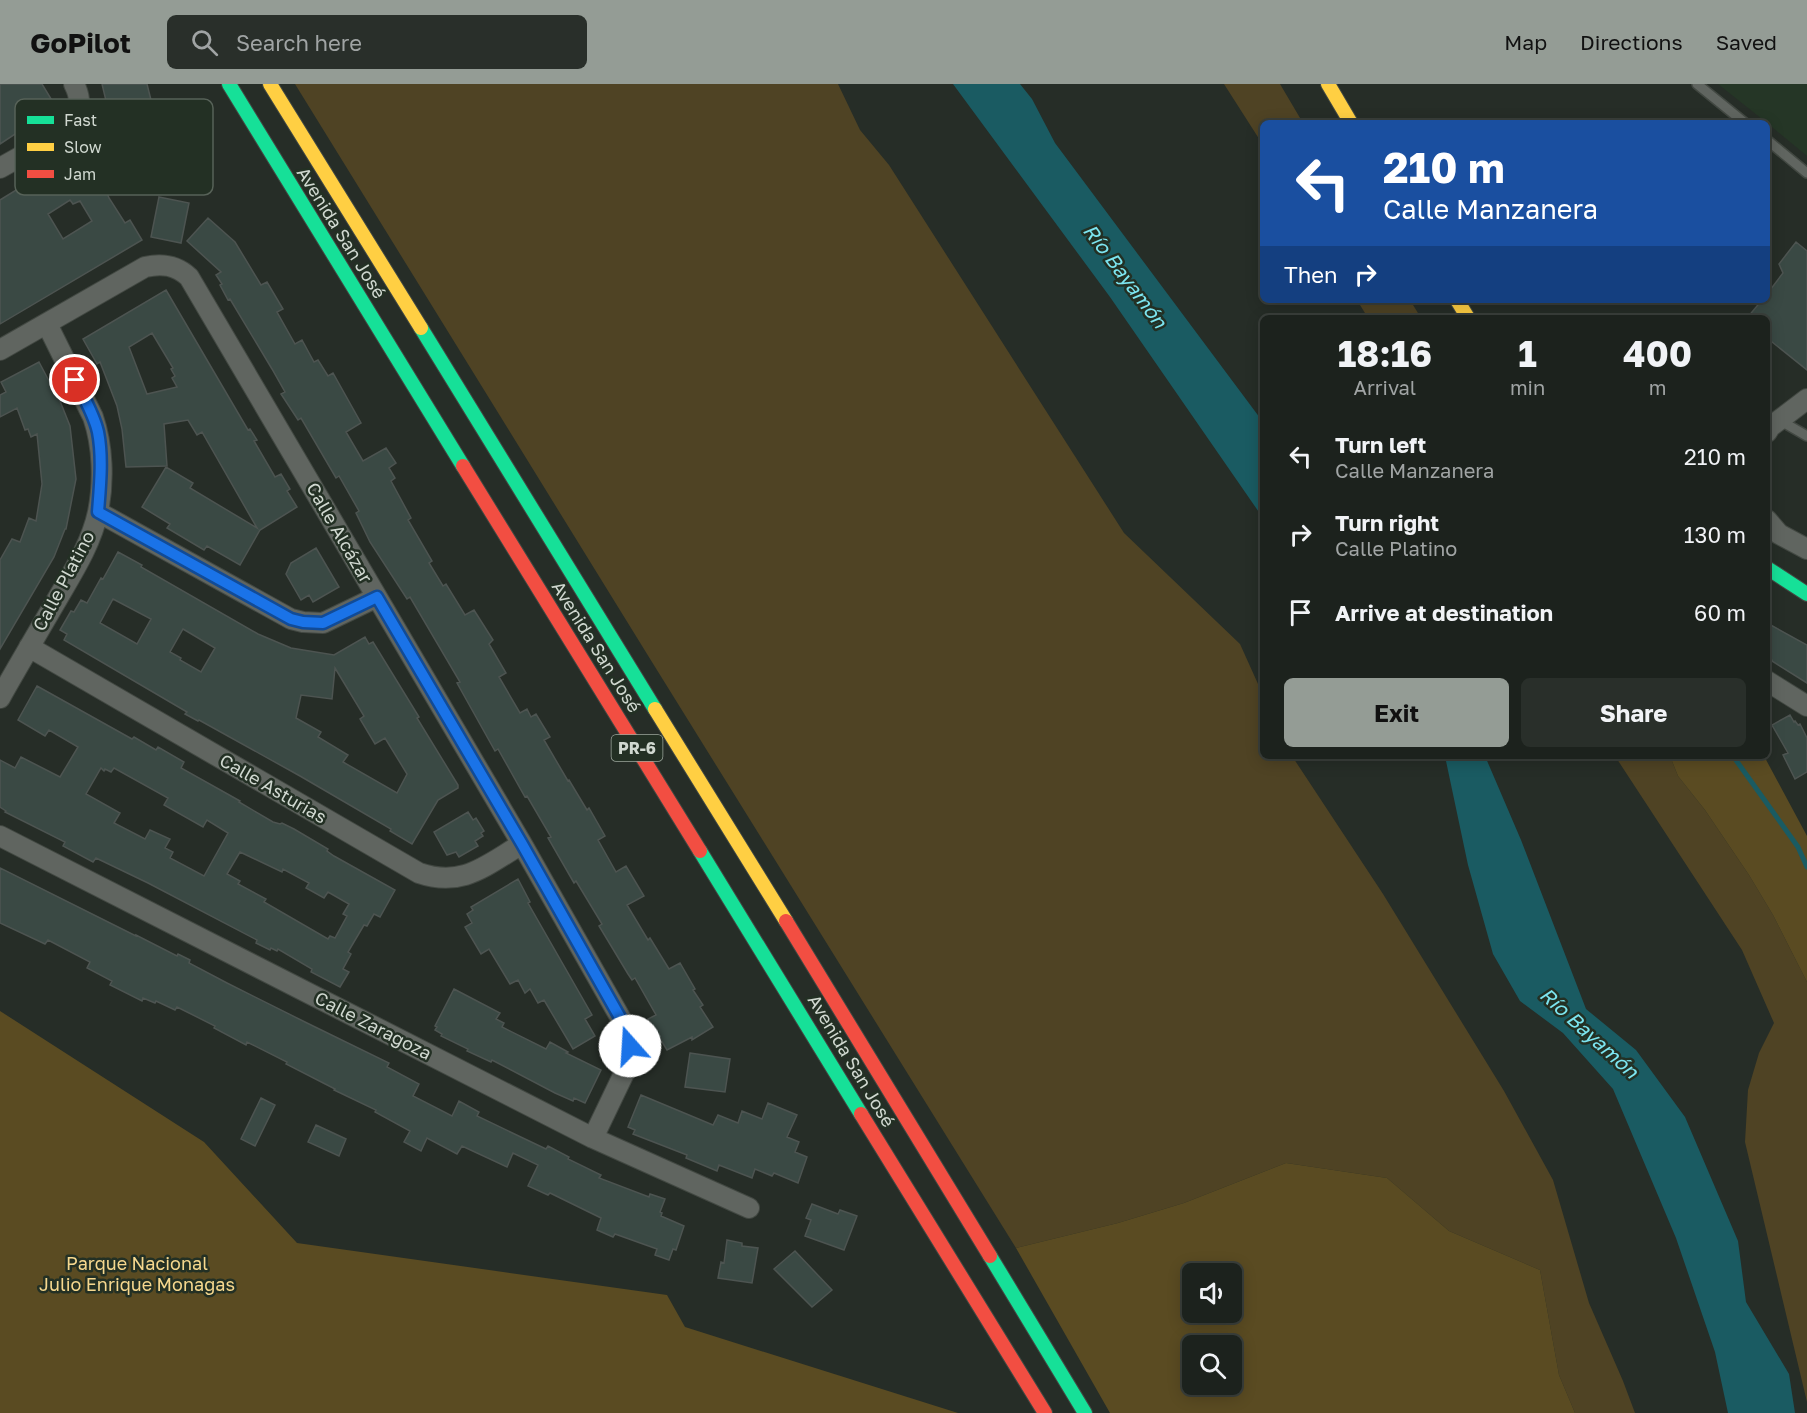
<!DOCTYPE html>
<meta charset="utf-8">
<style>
:root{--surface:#1c221d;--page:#292f2a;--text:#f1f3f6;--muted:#a0a4a4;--line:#3a3f3b;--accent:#949c95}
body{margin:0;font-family:"Golos Text",sans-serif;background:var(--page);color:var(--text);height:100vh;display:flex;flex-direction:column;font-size:22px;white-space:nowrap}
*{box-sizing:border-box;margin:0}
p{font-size:20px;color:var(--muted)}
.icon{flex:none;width:33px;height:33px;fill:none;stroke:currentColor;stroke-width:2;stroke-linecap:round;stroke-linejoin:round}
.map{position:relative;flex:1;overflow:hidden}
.details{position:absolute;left:1260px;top:231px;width:510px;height:444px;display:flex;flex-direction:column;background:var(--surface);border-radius:9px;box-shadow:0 3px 15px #0003,0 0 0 2px var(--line)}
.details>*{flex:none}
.guide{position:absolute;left:1260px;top:36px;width:510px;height:183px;border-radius:9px;box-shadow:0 3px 15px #0003,0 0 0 2px var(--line);background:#1a4fa0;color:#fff;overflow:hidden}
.controls{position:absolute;left:1182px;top:1179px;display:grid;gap:12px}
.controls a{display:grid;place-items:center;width:60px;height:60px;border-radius:9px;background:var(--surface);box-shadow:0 3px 15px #0003,0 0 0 2px var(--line);font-size:30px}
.pin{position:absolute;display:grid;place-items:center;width:51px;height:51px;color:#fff;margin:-26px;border:3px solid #fff;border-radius:50%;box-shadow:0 2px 6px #0007}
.me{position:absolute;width:66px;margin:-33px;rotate:341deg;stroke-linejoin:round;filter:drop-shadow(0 0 4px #0008)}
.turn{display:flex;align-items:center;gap:21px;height:126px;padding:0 24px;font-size:27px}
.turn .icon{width:78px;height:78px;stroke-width:2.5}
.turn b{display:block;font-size:42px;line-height:51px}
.then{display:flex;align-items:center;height:57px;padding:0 24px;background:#0003;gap:12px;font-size:22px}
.eta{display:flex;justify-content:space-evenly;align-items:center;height:102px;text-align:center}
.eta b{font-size:36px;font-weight:700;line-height:42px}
.primary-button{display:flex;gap:12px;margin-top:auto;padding:12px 24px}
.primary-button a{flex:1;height:69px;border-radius:9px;background:var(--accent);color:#111;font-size:24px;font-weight:700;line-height:69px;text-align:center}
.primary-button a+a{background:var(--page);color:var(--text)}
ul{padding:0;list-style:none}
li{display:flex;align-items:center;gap:18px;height:78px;padding:0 24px}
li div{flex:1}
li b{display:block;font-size:22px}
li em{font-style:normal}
header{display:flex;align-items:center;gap:36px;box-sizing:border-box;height:84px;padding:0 30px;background:var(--accent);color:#111}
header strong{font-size:28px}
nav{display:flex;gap:33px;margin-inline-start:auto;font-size:21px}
.search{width:420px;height:54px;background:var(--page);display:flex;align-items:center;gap:15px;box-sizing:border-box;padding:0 21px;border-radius:9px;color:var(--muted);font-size:22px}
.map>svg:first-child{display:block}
</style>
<header>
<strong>GoPilot</strong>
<div class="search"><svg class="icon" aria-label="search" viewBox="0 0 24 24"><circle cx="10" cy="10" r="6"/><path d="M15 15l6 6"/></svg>Search here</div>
<nav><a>Map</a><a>Directions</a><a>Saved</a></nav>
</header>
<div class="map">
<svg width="1807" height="1329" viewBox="0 0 1807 1329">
<rect width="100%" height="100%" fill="#262d27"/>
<!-- built -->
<path fill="#253626" d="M1718 0H1807V72L1767 39Z"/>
<!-- green -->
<path fill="#4f4324" d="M295 0H838L860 46 889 81 1124 449 1240 560 1263 611V672H1292L1383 810 1504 1007 1553 1096 1589 1219 1623 1297 1635 1329H1575L1559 1291 1540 1186 1449 1147 1387 1094 1286 1079 1184 1119 1118 1139 1016 1164 652 578Z
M1224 0H1280L1303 39H1263V61Z
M1357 216H1410L1421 234H1368Z
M1615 672H1670L1678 692 1705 726 1749 791 1773 831 1807 898V1318L1745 1058 1748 1006 1759 969 1774 939 1742 866Z"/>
<!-- forest -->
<path fill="#5a4b22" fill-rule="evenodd" d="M1670 672H1764L1807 752V898L1773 831 1749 791 1705 726 1678 692Z
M0 927 204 1058 297 1159 667 1211 685 1243 958 1329H0Z
M1286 1079 1387 1094 1449 1147 1540 1186 1559 1291 1575 1329H1110L1016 1164 1118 1139 1184 1119ZM1192 1190H1232V1228H1192ZM1192 1262H1232V1300H1192Z"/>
<!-- water -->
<path fill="#1a5b62" d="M953 0H1020L1032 15 1055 59 1263 338V434L1110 213Z
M1441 672H1485L1521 756 1586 925 1636 966 1685 1033 1738 1157 1746 1218 1789 1290 1795 1329H1728L1715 1268 1676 1154 1613 1005 1563 949 1520 917 1493 870 1468 781 1446 677Z"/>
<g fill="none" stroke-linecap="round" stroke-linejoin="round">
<!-- stream -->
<path stroke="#1a5b62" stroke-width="5" d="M1733 672 1798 763 1807 783"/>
</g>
<!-- building -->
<path fill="#3a4944" stroke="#4d5451" stroke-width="1.5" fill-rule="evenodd" d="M0 0H42L56 23 0 60Z
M102 0H147L152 20 142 23 135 44 148 48 140 75 136 74 134 82 95 70 108 25Z
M90 66 111 100 105 104 109 114 125 139 130 136 142 156 0 240V116L21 103 23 106ZM70 116 73 120 80 117 92 137 63 155 48 130Z
M159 113 189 119 181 159 151 153Z
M208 134 235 158 261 201 267 198 283 225 277 228 295 260 302 256 314 278 318 276 328 292 333 289 361 339 346 348 363 377 386 364 396 379 389 384 395 394 391 397 411 434 408 436 432 477 429 479 443 502 446 500 465 531 474 526 493 556 489 560 506 589 499 593 520 629 527 625 531 633 536 630 550 653 544 656 568 697 569 696 587 726 589 724 605 752 598 756 616 788 626 782 644 812 627 821 648 856 650 854 669 885 680 879 695 905 693 906 703 921 700 923 713 943 692 956V953L667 966 648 935 656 931 635 894 632 896 628 890 599 842 602 840 576 797 574 799 548 754 551 753 527 712 525 713 498 665 495 667 457 599 460 598 410 513 407 515 370 458 356 429 359 427 339 392 336 394 301 334 298 336 281 310 285 308 272 285 230 215 228 216 220 201 222 200 216 191 221 188 187 157Z
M1796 158 1807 167V286L1767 254V234H1747L1762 216H1767V210L1783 189 1779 180Z
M166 206 248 346 250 345 257 356 254 357 275 393 281 390 290 405 287 407 297 423 260 446 240 481 207 462 204 466 167 444 170 440 142 423 166 383 193 399 190 404 257 444 202 348 197 351 188 336 164 340 167 382 126 383 122 345 117 322 100 278 97 280 83 255ZM152 249 173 284 171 285 175 292 172 294 177 303 147 310 129 263Z
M39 278 57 312H58L70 342 76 395 66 445H65L54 473 0 565V476L12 455 20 458 29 434 36 437 42 400 37 350 31 353 28 345 25 346 17 324 0 333V311L6 308 1 298Z
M316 464 339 503 313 518 309 511 301 516 286 490 291 479Z
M118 468 142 481 141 483 258 550 291 564 334 571 365 553 369 560 373 558 419 633 417 634 458 701V704L438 716 412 760 390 747 391 745 300 692 199 636 198 637 185 630 187 628 64 556 67 550 60 546 71 527 74 528 81 516 87 519 101 494 103 495ZM113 515 151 535 137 560 100 539ZM183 545 215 564 201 588 180 576 181 574 170 568ZM335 584 364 632 360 635 375 660 385 654 407 690 397 709 343 678 348 671 318 653 321 648 296 634 301 611 332 615Z
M1767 539 1807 561V599L1772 577V576L1767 572Z
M37 602 132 655 134 653 156 666 158 663 184 678 181 684 240 717 239 718 273 738 280 740 282 739 294 745 328 765 327 767 334 772 395 806 380 833 374 830 367 842 364 841 348 868 351 870 343 885 349 888 340 903 311 888 312 885 278 865 277 867 271 864 270 866 256 859 257 856 148 799 96 774 93 778 63 762 65 758 5 728 6 727 0 723V676L15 684 21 673 60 693 78 663 49 646 45 652 18 636ZM101 684 104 687 105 685 111 688 114 684 168 714 164 721 203 743 207 736 228 749 204 792 170 774 173 768 165 764 170 755 150 746 145 755 114 739 120 729 86 710ZM240 768 282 788 283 785 309 799 306 804 324 814 328 808 349 820 343 830 347 832 335 854 330 852 328 855 264 818 266 815 238 800 240 797 227 790Z
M1790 631 1794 638 1795 637 1798 641 1800 640 1807 654V688L1795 695 1783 671 1788 669 1772 641Z
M468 728 473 736 476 734 484 747 481 749 483 752 475 757 478 762 459 773 456 768 447 771 434 748Z
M0 784 136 852V851L177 872 178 870 190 876 189 879 227 899 307 939 389 979 387 983 419 1000 413 1012 452 1032 459 1017 479 1028 477 1032 546 1065 548 1062 569 1073 568 1075 601 1091 599 1094 649 1113 650 1110 665 1115 660 1128 662 1129 661 1132 684 1142 676 1166 673 1165 669 1176 655 1171 657 1165 615 1150 613 1153 597 1146 601 1134 550 1109 548 1111 528 1102 538 1081 513 1069 507 1083 462 1062 457 1070 427 1054 421 1067 404 1058 410 1047 375 1028 376 1026 334 1006 335 1005 286 980 287 978 247 958 246 961 214 944 215 942 177 923 175 926 156 917 155 919 143 914 142 917 110 901 112 897 87 884 90 878 48 856 45 860 0 839Z
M518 795 530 818 528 819 592 931 585 935 595 952 573 965 544 916 538 919 530 905 525 909 518 896 510 900 489 865 481 870 465 843 472 839 467 830 473 826 471 823Z
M454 905 500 929 496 935 504 939 502 943 546 965 550 958 568 968 566 969 601 986 585 1019 574 1014 573 1017 555 1009 492 976 491 978 467 967 468 965 441 952 442 950 435 946 437 943 435 942Z
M690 969 730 975 725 1008 685 1003Z
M641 1011 713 1041 718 1031 738 1039 742 1027 762 1035 768 1019 797 1031 787 1053 799 1058 795 1068 807 1073 798 1099 774 1089 772 1092 755 1085 752 1094 719 1081 717 1087 686 1074 687 1071 633 1050 635 1046 628 1043Z
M261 1014 275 1021 255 1062 241 1055Z
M316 1041 346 1055 339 1072 308 1058Z
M812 1120 838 1130 840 1126 857 1132 844 1166 805 1152 811 1136 806 1134Z
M727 1156 742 1159V1162L758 1164 752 1199 718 1194 721 1178 724 1179Z
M795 1167 832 1206 812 1223 774 1185Z"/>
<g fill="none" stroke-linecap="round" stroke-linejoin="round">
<defs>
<path id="lane" d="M1697 0 1745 39
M1767 56 1807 89
M1779 336 1807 352"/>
<path id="street" d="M0 84 66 47C80 34 83 17 74 0
M0 266 145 183C162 179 176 181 189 193L522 760 629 949 630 970 628 981 593 1054
M1767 348 1770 343 1807 315
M98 428 291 535 303 538 323 539 377 513
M1767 436 1779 450 1807 465
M29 563 419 789C463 804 486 781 522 760
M1767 597 1807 622
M0 614C18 582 37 550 55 519 71 491 91 461 98 428 104 398 103 362 93 333L47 240
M0 752 593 1054 749 1124"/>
<path id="fast" d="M229 0 463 382
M421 244 655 625
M1767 484 1807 510
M700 767 861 1030
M990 1172 1085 1329"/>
<path id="slow" d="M270 0 421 244
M1328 0 1351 39
M1457 216 1468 234
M655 625 786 837"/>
<path id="jam" d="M463 382 700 767
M786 837 990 1172
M861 1030 1045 1329"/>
</defs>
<!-- lane casing -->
<use href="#lane" stroke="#424842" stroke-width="12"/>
<!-- street casing -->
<use href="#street" stroke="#424842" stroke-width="22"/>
<!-- fast casing -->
<use href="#fast" stroke="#424842" stroke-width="16"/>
<!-- slow casing -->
<use href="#slow" stroke="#424842" stroke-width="16"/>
<!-- jam casing -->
<use href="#jam" stroke="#424842" stroke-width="16"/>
<!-- lane -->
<use href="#lane" stroke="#606560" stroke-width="9"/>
<!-- street -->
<use href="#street" stroke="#606560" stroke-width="20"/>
<!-- fast -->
<use href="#fast" stroke="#16e098" stroke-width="14"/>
<!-- slow -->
<use href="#slow" stroke="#ffcf43" stroke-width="14"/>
<!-- jam -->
<use href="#jam" stroke="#f24e42" stroke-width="14"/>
</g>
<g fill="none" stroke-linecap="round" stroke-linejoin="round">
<defs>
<path id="route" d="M75 296C83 312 94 330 98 348 103 374 100 402 98 428L291 535 303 538 323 539 377 513 522 760 618 930 629 949 630 962"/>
</defs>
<!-- route casing -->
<use href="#route" stroke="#114b97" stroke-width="15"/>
<!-- route -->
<use href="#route" stroke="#1a73e8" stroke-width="10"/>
</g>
<g text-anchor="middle" stroke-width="5" stroke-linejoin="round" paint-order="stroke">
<!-- shield labels -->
<rect fill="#233024" stroke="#9ca69c" stroke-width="1.5" x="611.5" y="651" width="51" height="26" rx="4.5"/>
<g font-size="16" font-weight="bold" fill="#d0d8d0">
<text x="637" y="670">PR-6</text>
</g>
<!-- street labels -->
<g font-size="18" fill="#d0d8d0" stroke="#233024">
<text transform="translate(341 149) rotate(58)" y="6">Avenida San José</text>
<text transform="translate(339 449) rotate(60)" y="6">Calle Alcázar</text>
<text transform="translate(64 497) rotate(-62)" y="6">Calle Platino</text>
<text transform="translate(596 563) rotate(58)" y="6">Avenida San José</text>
<text transform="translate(273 705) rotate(30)" y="6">Calle Asturias</text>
<text transform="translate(373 942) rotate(27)" y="6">Calle Zaragoza</text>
<text transform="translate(851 977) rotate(59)" y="6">Avenida San José</text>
</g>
<!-- park labels -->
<g font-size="18" fill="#f6d88e" stroke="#233024">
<text x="137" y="1186">Parque Nacional<tspan x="137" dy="21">Julio Enrique Monagas</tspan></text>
</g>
<!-- water labels -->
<g font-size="20" font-style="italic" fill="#7ce5f0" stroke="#233024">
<text transform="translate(1125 192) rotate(53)" y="7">Río Bayamón</text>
<text transform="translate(1589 949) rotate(42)" y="7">Río Bayamón</text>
</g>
</g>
<!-- legend -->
<rect x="15" y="15" width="198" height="96" rx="9" fill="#233024" stroke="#576258" stroke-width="1.5"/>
<rect x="27" y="32" width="27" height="8" fill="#16e098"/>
<rect x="27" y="59" width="27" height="8" fill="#ffcf43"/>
<rect x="27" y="86" width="27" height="8" fill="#f24e42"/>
<g font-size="16" fill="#d0d8d0">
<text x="64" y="42">Fast</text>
<text x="64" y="69">Slow</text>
<text x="64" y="96">Jam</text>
</g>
</svg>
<div class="controls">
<a><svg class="icon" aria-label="sound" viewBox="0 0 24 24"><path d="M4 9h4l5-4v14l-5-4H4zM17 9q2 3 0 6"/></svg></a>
<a><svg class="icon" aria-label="search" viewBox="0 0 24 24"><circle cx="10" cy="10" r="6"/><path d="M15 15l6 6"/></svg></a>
</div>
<div class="pin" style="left:75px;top:296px;background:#d93025"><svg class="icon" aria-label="arrive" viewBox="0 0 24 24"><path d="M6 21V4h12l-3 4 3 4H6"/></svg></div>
<svg class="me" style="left:630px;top:962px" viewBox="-20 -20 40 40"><circle r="19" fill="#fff"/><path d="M0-13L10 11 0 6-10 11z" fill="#1a73e8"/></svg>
<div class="guide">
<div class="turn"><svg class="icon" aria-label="left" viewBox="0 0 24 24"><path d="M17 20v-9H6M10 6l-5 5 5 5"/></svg><div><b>210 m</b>Calle Manzanera</div></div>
<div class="then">Then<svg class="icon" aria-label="right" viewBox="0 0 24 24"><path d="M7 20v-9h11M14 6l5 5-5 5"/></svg></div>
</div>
<section class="details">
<div class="eta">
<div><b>18:16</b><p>Arrival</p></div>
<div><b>1</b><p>min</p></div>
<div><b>400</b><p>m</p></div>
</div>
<ul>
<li><svg class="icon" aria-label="left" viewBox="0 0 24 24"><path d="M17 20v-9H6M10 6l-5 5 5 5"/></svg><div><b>Turn left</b><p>Calle Manzanera</p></div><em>210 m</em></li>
<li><svg class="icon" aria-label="right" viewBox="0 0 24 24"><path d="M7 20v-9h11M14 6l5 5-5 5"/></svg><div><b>Turn right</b><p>Calle Platino</p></div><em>130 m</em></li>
<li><svg class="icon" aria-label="arrive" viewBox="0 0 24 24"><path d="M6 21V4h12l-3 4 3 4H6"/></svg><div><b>Arrive at destination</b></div><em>60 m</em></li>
</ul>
<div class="primary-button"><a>Exit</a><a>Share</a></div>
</section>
</div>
